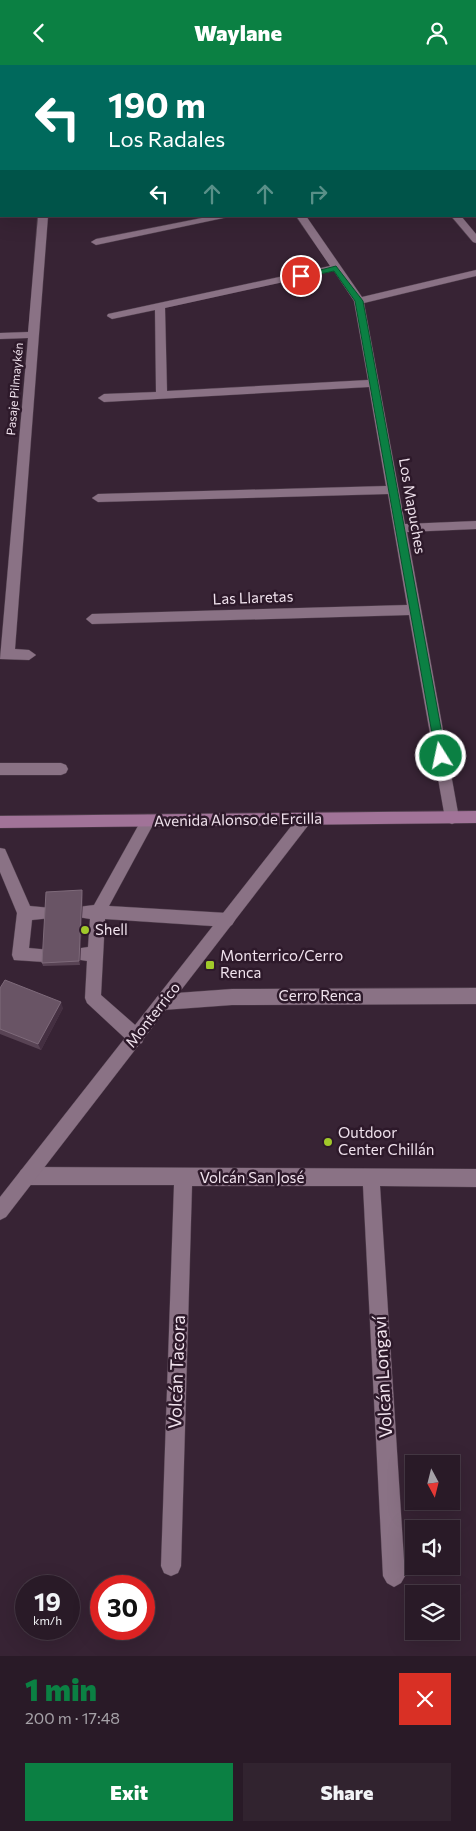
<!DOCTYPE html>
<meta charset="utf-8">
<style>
:root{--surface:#291a27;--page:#31232f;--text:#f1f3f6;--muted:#a5a1a7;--line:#453844;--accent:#0b8043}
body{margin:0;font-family:Commissioner,sans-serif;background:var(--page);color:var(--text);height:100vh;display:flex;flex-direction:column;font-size:19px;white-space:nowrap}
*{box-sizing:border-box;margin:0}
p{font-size:16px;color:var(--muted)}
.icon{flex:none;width:28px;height:28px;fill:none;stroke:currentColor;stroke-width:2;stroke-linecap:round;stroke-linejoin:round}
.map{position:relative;height:1591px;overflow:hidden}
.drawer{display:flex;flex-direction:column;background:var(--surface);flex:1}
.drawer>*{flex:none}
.top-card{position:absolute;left:0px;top:0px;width:476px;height:152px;box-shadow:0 5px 20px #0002,0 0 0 1px var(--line);background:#00695c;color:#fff;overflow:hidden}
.needle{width:32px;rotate:173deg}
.buttons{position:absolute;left:405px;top:1390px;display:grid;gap:10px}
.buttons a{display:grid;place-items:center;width:55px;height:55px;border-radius:0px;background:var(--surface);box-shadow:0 5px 20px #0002,0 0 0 1px var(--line);font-size:25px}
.speed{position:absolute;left:15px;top:1510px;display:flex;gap:10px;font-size:25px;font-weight:700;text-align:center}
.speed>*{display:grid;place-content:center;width:65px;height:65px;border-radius:50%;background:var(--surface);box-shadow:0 5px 20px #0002,0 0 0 1px var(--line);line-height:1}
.speed small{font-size:12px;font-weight:400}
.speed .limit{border:8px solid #d22;background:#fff;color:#111}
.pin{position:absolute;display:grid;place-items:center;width:42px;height:42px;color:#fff;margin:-21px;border:2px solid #fff;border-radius:50%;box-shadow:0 1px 5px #0007}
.me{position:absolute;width:55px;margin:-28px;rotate:350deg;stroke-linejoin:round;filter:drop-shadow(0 0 4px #0008)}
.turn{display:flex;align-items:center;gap:18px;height:105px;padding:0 25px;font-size:22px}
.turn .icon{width:65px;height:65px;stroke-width:2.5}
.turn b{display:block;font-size:35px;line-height:42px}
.lanes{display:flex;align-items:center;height:48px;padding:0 25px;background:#0003;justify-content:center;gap:25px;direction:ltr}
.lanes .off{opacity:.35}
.round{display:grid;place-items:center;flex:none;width:52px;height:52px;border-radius:0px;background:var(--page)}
.summary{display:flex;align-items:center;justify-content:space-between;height:85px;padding:0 25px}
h1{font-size:30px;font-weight:800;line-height:38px;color:var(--accent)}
.action{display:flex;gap:10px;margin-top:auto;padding:10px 25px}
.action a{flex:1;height:58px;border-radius:0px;background:var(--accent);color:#fff;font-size:20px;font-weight:800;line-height:58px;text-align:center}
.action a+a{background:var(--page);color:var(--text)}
header{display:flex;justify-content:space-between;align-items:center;height:65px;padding:0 25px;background:var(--accent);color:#fff;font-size:22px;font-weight:800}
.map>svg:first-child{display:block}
</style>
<header><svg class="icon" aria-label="back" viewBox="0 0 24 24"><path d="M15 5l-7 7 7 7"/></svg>Waylane<svg class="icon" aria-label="person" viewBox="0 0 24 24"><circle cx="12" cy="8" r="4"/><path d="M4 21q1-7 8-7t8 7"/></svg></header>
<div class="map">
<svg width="476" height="1591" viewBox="0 0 476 1591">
<rect width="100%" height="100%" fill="#372334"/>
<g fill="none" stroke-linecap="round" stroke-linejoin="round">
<defs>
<path id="service" d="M148 750 153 752 155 756 109 841 227 848 232 850 235 855 232 860 227 862 105 854 101 930 142 966 144 972 142 978 136 980 130 978 87 938 85 933 87 896 75 894 73 889 75 884 88 882 90 854 78 852 75 847 78 842 94 840 143 752Z
M0 783 5 784 30 841 51 843 54 848 51 853 32 855 29 883 50 885 52 890 50 895 44 897 14 895 12 890 17 848 0 807Z"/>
<path id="minor" d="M51 0H59V1H51Z
M195 0H203V1H195Z
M475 56 476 57V63L475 62Z
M0 58H1V64H0Z
M38 151H48L15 584 29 585 36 590 29 595 0 594 28 273 0 274V268L28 267Z
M212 151H233L96 180 91 177 96 174Z
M296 151H306L362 232 476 205V211L364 238 405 459 476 456V464L407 467 459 753 457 757 452 759 447 757 445 753 409 550 92 559 86 554 92 549 407 540 388 429 98 437 92 433 98 429 386 421 369 322 104 337 98 333 104 329 156 327 155 245 112 254 107 251 108 249 330 201ZM334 206 354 236 368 315 167 326 165 243Z
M451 151H461L476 169V178L473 177Z
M0 698H61L66 700 68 704 66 708 61 710H0Z
M476 923V939L232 940 163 945 157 942 155 937 157 932 163 929 232 924Z
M27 1102 476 1104V1122L380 1121 405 1511 401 1518 394 1522 387 1518 383 1511 363 1121H192L181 1501 178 1508 171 1511 164 1508 161 1501 174 1120H27L21 1117 18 1111 21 1105Z"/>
<path id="tertiary" d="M305 748 310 750 312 754 310 758 6 1152 0 1155V1132L300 750Z"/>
<path id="secondary" d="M476 746V758L0 763V751Z"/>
</defs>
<!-- service casing -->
<use href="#service" stroke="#503f4d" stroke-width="1"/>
<!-- minor casing -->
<use href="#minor" stroke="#503f4d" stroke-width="1"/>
<!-- tertiary casing -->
<use href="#tertiary" stroke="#503f4d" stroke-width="1"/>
<!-- secondary casing -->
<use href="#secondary" stroke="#503f4d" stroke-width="1"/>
<!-- service -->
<use href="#service" fill="#8a7285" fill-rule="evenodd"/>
<!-- minor -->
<use href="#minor" fill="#8a7285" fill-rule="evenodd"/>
<!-- tertiary -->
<use href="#tertiary" fill="#8a7285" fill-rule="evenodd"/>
<!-- secondary -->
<use href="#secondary" fill="#a17398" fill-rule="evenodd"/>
</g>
<!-- wall -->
<path fill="#584354" d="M83 829 80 900 43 901 42 898Z
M0 923 63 943 41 985 0 969Z"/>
<!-- shaded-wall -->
<path fill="#442f41" d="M82 825 83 829 80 900 79 896Z
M61 937 63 943 41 985 38 979Z"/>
<!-- building -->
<path fill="#695465" stroke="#7e6a7a" d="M82 825 79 896 42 898 46 827Z
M5 915 61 937 38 979 0 964V923Z"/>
<!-- route -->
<path fill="#0b8043" stroke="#07532c" d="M336 201 363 236 446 691 441 695 436 691 355 236 334 206 301 213 297 211Z"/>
<!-- markers -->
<g fill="#a1c92a" stroke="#2d192a" stroke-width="2">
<circle cx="85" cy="865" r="5"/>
<rect x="205" y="895" width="10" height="10" rx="2.5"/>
<circle cx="328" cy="1077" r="5"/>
</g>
<g text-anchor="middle" stroke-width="5" stroke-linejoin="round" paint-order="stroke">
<!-- far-street labels -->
<g font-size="12" fill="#f0e2ed" stroke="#2d192a">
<text transform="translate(15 324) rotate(-85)" y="4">Pasaje Pilmaykén</text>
</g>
<!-- street labels -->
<g font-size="15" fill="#f0e2ed" stroke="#2d192a">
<text transform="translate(412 441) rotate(80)" y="5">Los Mapuches</text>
<text transform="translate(253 533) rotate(-2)" y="5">Las Llaretas</text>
<text transform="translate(238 755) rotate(-1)" y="5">Avenida Alonso de Ercilla</text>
<text x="320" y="936">Cerro Renca</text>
<text transform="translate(153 950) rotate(-52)" y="5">Monterrico</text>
<text x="252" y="1118">Volcán San José</text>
</g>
<!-- poi labels -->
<g font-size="15" fill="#f0e2ed" stroke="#2d192a" text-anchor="start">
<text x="95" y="870">Shell</text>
<text x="220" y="896">Monterrico/Cerro<tspan x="220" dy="17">Renca</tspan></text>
<text x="338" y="1073">Outdoor<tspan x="338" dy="17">Center Chillán</tspan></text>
</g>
<!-- near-street labels -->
<g font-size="18" fill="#f0e2ed" stroke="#2d192a">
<text transform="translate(177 1307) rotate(-88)" y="6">Volcán Tacora</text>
<text transform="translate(383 1312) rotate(-93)" y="6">Volcán Longaví</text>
</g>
</g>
</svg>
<div class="buttons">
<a><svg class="needle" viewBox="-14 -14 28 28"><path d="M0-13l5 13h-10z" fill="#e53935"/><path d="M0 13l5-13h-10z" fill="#a5a1a7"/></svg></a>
<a><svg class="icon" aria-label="sound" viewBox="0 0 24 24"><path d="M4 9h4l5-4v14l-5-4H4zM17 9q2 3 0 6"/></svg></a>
<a><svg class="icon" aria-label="layers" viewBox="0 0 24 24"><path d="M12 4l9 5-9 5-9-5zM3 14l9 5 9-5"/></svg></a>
</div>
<div class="speed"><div>19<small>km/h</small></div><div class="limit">30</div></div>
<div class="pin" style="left:301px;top:211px;background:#d93025"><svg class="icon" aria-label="arrive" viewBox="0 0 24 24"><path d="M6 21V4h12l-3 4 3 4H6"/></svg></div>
<svg class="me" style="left:441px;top:691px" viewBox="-20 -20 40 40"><circle r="17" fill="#0b8043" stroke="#fff" stroke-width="3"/><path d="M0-11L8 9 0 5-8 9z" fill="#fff"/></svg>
<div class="top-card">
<div class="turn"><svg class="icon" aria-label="left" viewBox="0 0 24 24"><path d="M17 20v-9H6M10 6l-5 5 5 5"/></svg><div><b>190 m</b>Los Radales</div></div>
<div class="lanes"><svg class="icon" aria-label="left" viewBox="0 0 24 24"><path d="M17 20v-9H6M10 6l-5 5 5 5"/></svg><svg class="icon off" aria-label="ahead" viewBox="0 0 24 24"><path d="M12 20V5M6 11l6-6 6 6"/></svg><svg class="icon off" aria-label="ahead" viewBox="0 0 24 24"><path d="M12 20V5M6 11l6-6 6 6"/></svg><svg class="icon off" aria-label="right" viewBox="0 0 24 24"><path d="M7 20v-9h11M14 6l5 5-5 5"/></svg></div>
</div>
</div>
<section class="drawer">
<div class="summary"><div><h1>1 min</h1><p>200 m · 17:48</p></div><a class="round" style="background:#d93025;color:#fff"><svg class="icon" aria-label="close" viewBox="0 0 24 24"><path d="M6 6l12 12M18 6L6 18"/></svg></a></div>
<div class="action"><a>Exit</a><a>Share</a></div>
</section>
